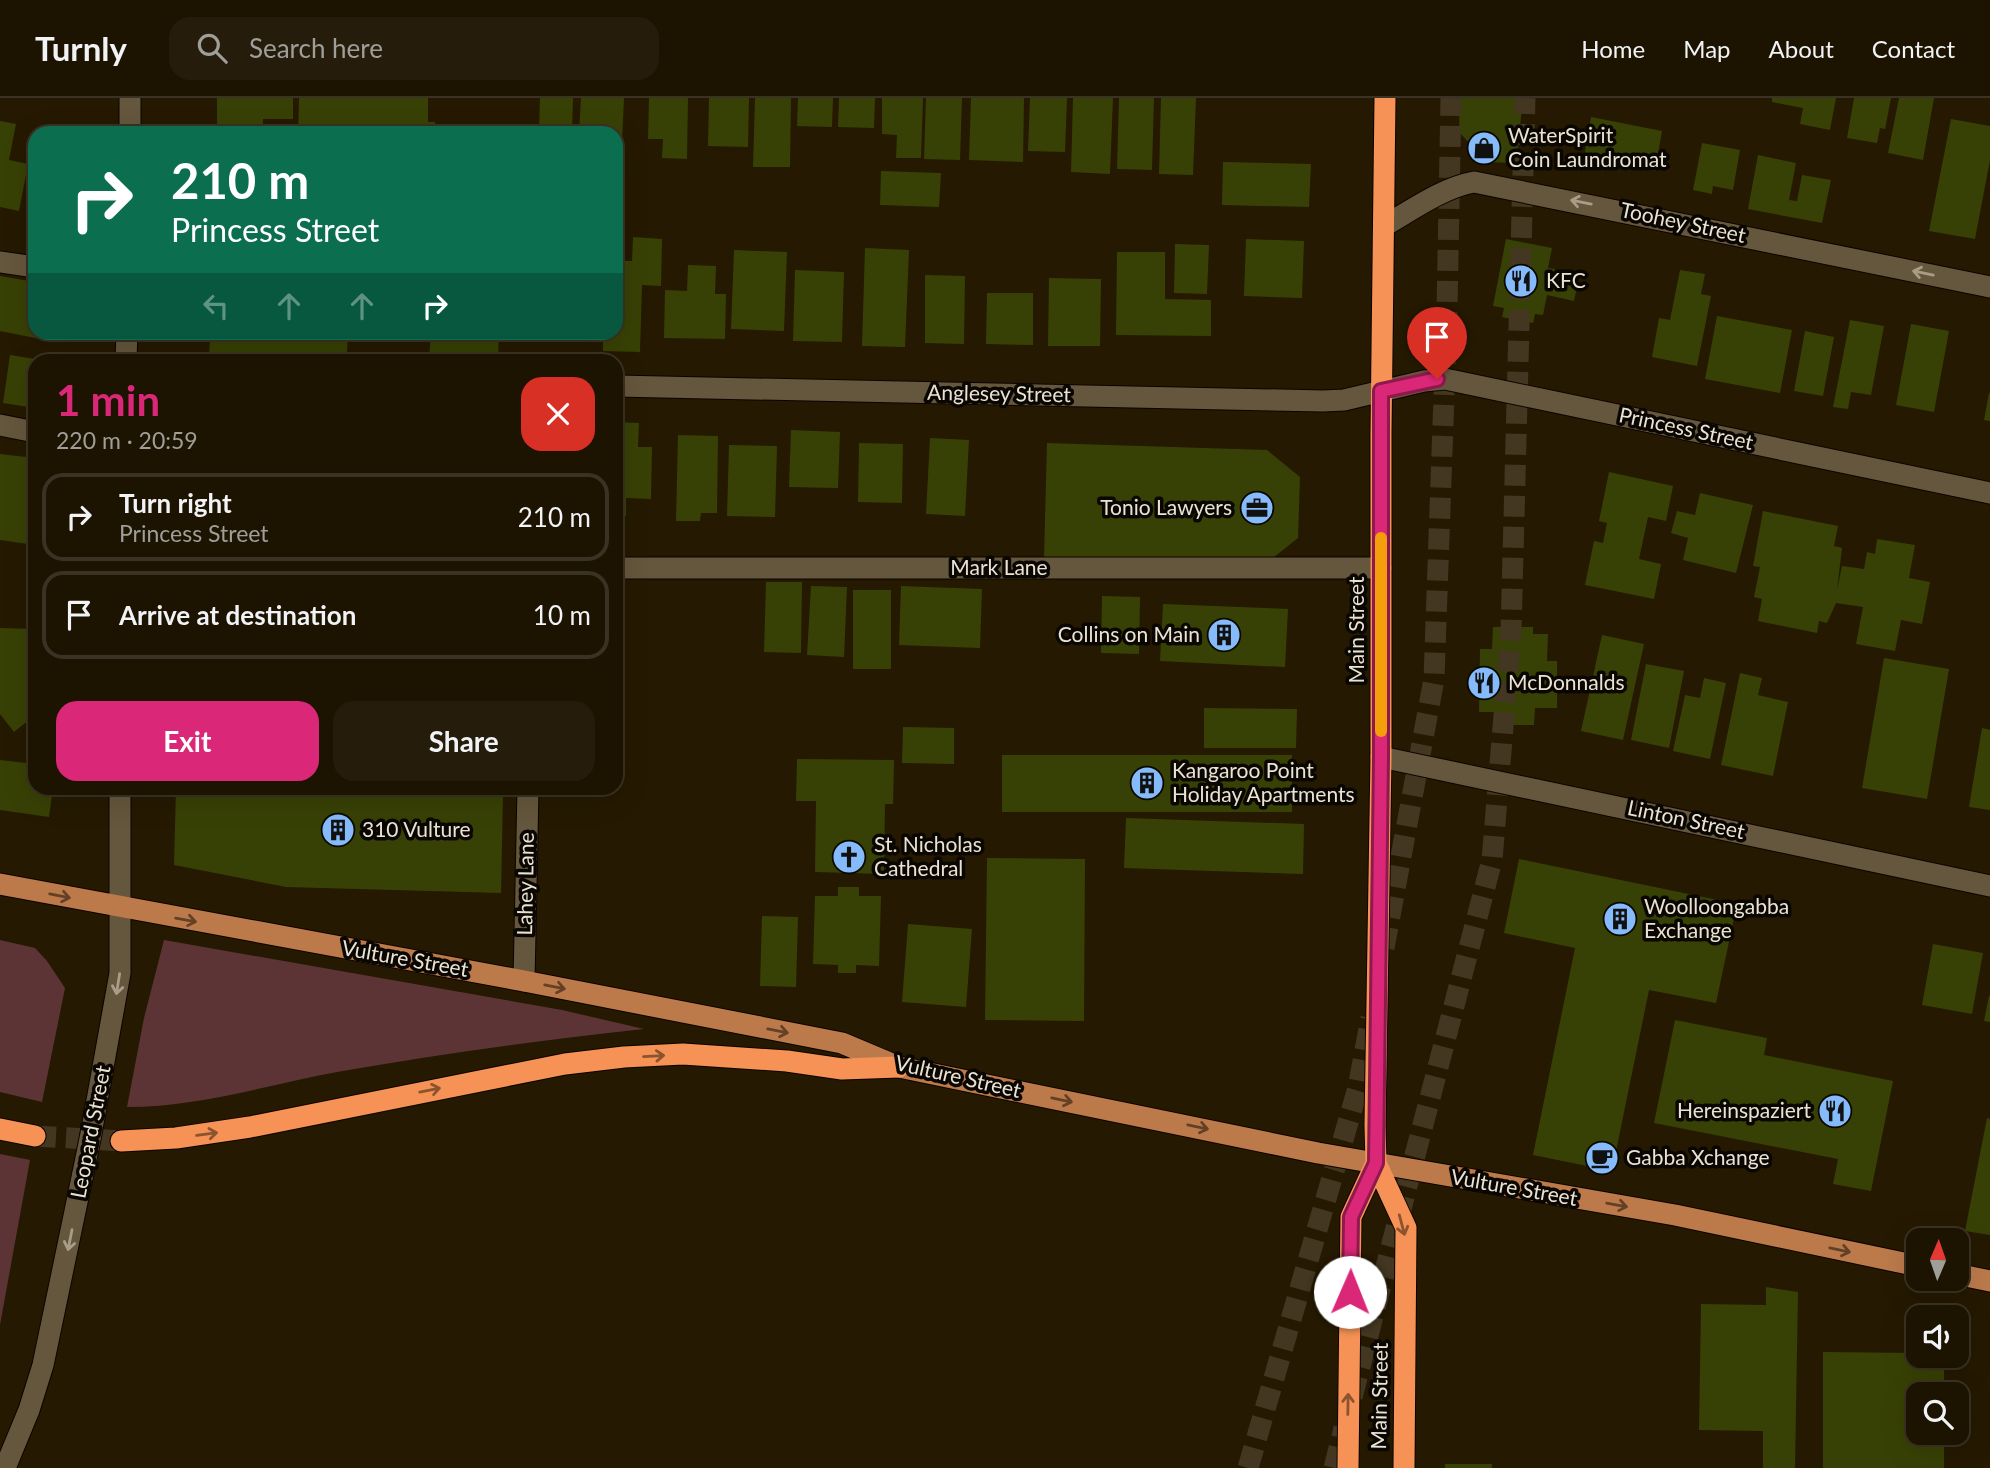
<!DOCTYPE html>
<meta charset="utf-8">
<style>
:root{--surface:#1c1301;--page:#251c0b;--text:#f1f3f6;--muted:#a09e99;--line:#3a3223;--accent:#db2777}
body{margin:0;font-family:Lato,sans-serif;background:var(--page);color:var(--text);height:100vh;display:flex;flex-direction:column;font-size:26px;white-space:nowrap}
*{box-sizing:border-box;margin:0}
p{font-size:23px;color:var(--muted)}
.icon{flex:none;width:38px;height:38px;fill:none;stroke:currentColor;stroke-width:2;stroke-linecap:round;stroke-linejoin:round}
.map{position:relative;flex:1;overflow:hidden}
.sheet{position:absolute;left:28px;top:256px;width:595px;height:441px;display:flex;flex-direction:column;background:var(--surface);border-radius:21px;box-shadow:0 7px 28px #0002,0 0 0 2px var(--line)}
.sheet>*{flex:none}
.banner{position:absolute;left:28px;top:28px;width:595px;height:214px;border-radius:21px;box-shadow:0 7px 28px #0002,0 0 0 2px var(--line);background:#0b6e4f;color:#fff;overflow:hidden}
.needle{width:46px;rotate:2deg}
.tools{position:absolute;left:1906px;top:1130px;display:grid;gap:14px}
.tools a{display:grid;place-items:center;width:63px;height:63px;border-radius:14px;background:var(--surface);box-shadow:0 7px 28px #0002,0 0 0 2px var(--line);font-size:35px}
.pin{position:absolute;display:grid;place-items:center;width:60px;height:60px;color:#fff;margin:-72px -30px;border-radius:50% 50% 50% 0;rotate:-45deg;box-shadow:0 0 7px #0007}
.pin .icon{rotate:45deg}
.me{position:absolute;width:77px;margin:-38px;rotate:1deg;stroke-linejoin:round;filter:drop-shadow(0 0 5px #0008)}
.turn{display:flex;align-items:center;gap:24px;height:147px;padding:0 28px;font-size:32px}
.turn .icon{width:91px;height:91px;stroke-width:2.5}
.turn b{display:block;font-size:49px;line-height:60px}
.lanes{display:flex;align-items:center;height:66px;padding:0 28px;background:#0003;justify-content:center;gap:35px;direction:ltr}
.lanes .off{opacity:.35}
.round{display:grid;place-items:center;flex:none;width:74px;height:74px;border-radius:21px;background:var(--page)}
.overview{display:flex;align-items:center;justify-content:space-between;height:119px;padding:0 28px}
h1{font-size:42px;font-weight:700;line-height:52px;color:var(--accent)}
.button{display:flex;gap:14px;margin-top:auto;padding:14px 28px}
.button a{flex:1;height:80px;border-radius:21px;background:var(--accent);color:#fff;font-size:28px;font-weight:700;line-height:80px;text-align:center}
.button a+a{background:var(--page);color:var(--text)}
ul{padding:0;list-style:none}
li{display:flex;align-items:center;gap:21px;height:88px;margin:0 14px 10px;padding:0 14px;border:4px solid var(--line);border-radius:21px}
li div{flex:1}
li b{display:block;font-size:26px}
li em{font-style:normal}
header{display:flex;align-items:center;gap:42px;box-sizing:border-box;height:98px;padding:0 35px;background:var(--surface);border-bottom:2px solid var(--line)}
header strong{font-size:33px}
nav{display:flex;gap:38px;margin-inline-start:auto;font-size:24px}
.search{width:490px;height:63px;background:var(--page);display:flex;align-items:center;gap:18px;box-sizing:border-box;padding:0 24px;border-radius:21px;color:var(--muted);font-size:26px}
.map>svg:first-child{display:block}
</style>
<header>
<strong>Turnly</strong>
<div class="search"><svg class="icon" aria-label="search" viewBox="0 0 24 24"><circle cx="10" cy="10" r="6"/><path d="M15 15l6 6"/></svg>Search here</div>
<nav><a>Home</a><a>Map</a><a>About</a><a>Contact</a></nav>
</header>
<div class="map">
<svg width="1990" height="1370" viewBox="0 0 1990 1370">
<rect width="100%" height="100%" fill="#251901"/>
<!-- green -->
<path fill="#5d3436" d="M0 842 35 850 47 863 65 890 42 1004 0 994Z
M164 842 562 912 644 931C542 942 439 956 337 974 268 987 198 1009 127 1009L144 920Z
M0 1056 30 1062 0 1227Z"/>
<!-- building -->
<path fill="#384105" d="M217 0H293V21H263V35H217Z
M299 0H428V24H435V35H298Z
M540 0H573L572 35 539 34Z
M581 0H624L620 90 616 89V35H579Z
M649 0H688L687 61 662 60 663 41H648Z
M709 0H749L748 49 708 48Z
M755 0H791L790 69H753Z
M798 0H833L832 29 797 28Z
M839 0H875L874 30 838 29Z
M882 0H923L921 60H896L897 37 882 36Z
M926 0H962L960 62 924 61Z
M971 0H1024L1023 64 969 62Z
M1030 0H1067L1065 54 1028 53Z
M1073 0H1113L1110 76 1071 74Z
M1119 0H1154L1152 72 1117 71Z
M1161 0H1196L1193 77 1159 76Z
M1460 0H1523L1517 58 1512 65 1487 64 1459 34Z
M1772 0H1836L1830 32 1800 26 1803 10 1772 4Z
M1854 0H1891L1885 31 1880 30 1877 45 1847 40Z
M1899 0H1934L1923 62 1888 55Z
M1591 19 1662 33 1655 73 1584 60Z
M1951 21 1990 28V62L1975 141 1929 133Z
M0 23 16 26 9 62 28 66 19 113 0 109Z
M1702 45 1740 52 1733 92 1713 88 1712 96 1693 92Z
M1758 57 1796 65 1789 102 1797 103 1802 77 1831 82 1822 125 1748 111Z
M1223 64 1311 66 1309 109 1222 107Z
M881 73 941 75 939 109 880 107Z
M633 139 662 141 661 188 642 187 640 254 603 253V234H616V163H632Z
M1246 141 1304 143 1302 200 1244 198Z
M1506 141 1552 150 1548 170 1555 171 1553 179 1578 184 1574 203 1547 197 1543 217 1535 216 1533 225 1502 219 1504 210 1493 208Z
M1175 146 1209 147 1207 196 1174 195Z
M865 150 909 152 905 249 862 248Z
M734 152 787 154 784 233 731 231Z
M1117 154H1165V201L1211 202V238L1116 237Z
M688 167 716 168 715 196H726L725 241 664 240 665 192 687 193Z
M795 172 844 174 842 244 793 243Z
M1680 172 1705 176 1701 196 1711 198 1697 268 1652 259 1659 220 1670 222Z
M925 177 965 178 964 246 925 245Z
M0 178 35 184V234H51L50 243 0 233Z
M1049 180 1101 181 1100 248H1048Z
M987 195H1033V247L986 246Z
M1717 218 1792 232 1780 295 1705 281Z
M1850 222 1884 228 1871 297 1851 294 1848 311 1833 309Z
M1911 226 1949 233 1934 314 1896 307Z
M1805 233 1834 239 1823 298 1794 293Z
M210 234H245V239L316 241V234H348L347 254H362V262H209Z
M431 234H499L498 262H429Z
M10 257 35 261V310L3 305Z
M1989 295H1990V323L1984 322Z
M616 324 639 325 638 349H652L651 401 626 400V418H616Z
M791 332 840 334 838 390 789 389Z
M678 337 718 338 717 415H701L700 423H676Z
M930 340 969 342 965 418 926 416Z
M859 345 903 346 902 405 858 404Z
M1047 345 1267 352 1300 379 1298 440 1264 467 1044 460Z
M729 347 777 348 775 419 727 418Z
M0 356 35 360V447L0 442Z
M1609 374 1673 388 1666 423 1648 419 1639 461 1661 466 1654 501 1585 487 1594 443 1603 445 1607 425 1599 423Z
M1700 395 1753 407 1736 475 1683 462 1688 440 1671 435 1677 413 1695 417Z
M1763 413 1838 428 1834 448 1842 450 1837 492 1842 468 1864 471 1867 454 1875 456 1877 441 1915 447 1909 480 1930 484 1922 526 1901 522 1895 553 1856 546 1863 509 1836 505 1827 525 1819 523 1817 535 1758 523 1762 501 1754 499 1760 469 1753 468Z
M766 484H802L801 555 764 554Z
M811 488 847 489 844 559 807 557Z
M901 488 982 491 980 550 899 547Z
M853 492H891V571H853Z
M1102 498 1140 499 1139 556 1101 555Z
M1163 506 1288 511 1285 569 1160 563Z
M1493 529H1533V536H1548L1547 563H1557V610H1535L1534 627H1495V614H1479L1480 551H1492Z
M0 530 35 531V617L14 634 0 616Z
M1602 537 1644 546 1623 642 1581 633Z
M1884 560 1949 571 1927 701 1862 690Z
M1646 566 1684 573 1669 650 1631 642Z
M1740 575 1762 580 1758 597 1788 604 1773 678 1721 667Z
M1704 580 1726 585 1710 661 1673 653 1685 597 1700 600Z
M1204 610 1297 611 1296 650H1204Z
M903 629 954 630V666L902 665Z
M1982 630 1990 632V712L1969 709Z
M1002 657H1292V714H1002Z
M797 661 894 662 893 706H885L884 776 815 774 816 703H796Z
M0 662 35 666V690H53L49 719 0 712Z
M176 690H295V692L503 697 501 795 286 789 174 767Z
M1126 720 1304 726 1303 776 1124 770Z
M987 760 1085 761 1084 923 985 922Z
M1519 761 1737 806 1716 905 1649 892 1612 1073 1533 1057 1575 850 1504 835Z
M838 789H859V798H881L879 868 856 867V875H838V867L813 866 815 798H838Z
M762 818 798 819 796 889 760 888Z
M908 826 972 831 966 909 902 904Z
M1933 846 1983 855 1972 916 1922 907Z
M1989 898H1990V924L1984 923Z
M1675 922 1767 940 1764 957 1893 983 1871 1093 1833 1086 1838 1061 1654 1025Z
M1987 1020 1990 1021V1137L1965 1133Z
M1766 1189 1798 1194 1795 1370H1763V1333L1699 1332 1701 1206 1766 1207Z
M1823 1254 1918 1255V1258H1944V1297H1918V1335H1944V1370H1823Z
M1445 1366H1492V1370H1445Z"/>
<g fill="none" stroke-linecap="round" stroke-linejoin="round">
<!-- highway-tunnel -->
<path stroke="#433721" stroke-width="21" stroke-dasharray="21 10" stroke-linecap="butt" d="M1384 850 1434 581 1447 212 1451 0
M35 1038 121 1043
M1352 1299 1492 762 1511 533 1525 0
M1248 1370 1358 990 1371 920
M1334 1370 1344 1330"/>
<defs>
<path id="street" d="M1384 128C1412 112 1442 90 1474 84L1990 189
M0 164 35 169
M616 288 1323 303 1344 302 1382 293
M0 327 35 334
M616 470H1381
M1381 659 1990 788
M524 883 528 690"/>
<path id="secondary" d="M130 35V0
M126 262 127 234
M1382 293 1424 283 1445 281 1990 395
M91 1036 120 875V690
M5 1370 29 1312 43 1267 83 1075"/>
<path id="primary" d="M0 786 524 883 842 945 899 969 1318 1055 1675 1117 1918 1168
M1956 1176 1990 1183"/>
<path id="highway" d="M1385 0 1381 336V659L1375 1027 1376 1065 1406 1130 1404 1370
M0 1031 35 1038
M121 1043 176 1040 250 1029 565 966 624 959 683 956 787 963 842 971 899 969
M1348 1370 1351 1119 1376 1065"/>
</defs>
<!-- street casing -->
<use href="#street" stroke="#0d0400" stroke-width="23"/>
<!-- secondary casing -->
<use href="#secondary" stroke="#0d0400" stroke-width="23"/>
<!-- primary casing -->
<use href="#primary" stroke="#0d0400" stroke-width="23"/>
<!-- highway casing -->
<use href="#highway" stroke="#0d0400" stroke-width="23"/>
<!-- street -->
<use href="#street" stroke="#65573d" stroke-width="21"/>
<!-- secondary -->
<use href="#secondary" stroke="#65573d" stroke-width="21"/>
<!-- primary -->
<use href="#primary" stroke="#bc7a4b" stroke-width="21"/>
<!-- highway -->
<use href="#highway" stroke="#f69255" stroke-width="21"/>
<defs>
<path id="secondary-bridge" d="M83 1075 91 1036"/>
</defs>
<!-- secondary-bridge casing -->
<use href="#secondary-bridge" stroke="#0d0400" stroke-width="23" stroke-linecap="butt"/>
<!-- secondary-bridge -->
<use href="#secondary-bridge" stroke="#65573d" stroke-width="21"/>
</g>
<!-- one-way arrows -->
<defs><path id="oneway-shaft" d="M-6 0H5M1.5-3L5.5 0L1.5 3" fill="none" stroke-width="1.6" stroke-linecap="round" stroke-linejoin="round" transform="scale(1.75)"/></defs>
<g stroke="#a89d88">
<use href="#oneway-shaft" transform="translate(1581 104) rotate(-169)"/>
<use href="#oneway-shaft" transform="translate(1923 175) rotate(-168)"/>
<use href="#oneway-shaft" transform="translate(118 886) rotate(99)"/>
<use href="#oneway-shaft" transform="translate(70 1142) rotate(101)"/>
</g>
<g stroke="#634026">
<use href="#oneway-shaft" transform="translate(60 798) rotate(11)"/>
<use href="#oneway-shaft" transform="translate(186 822) rotate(10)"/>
<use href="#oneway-shaft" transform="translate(555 889) rotate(11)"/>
<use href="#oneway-shaft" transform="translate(778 933) rotate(11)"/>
<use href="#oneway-shaft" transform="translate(1062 1002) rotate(12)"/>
<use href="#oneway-shaft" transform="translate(1198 1029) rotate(12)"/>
<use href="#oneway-shaft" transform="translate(1617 1107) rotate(10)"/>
<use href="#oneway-shaft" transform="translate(1840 1152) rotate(12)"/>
</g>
<g stroke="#8c532f">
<use href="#oneway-shaft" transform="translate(654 958) rotate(-3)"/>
<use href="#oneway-shaft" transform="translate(430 992) rotate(-11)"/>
<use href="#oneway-shaft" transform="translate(207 1036) rotate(-8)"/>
<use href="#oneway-shaft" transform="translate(1402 1127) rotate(75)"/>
<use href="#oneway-shaft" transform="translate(1348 1306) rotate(-89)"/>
</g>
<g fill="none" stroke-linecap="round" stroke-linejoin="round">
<defs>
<path id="route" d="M1350 1194 1351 1119 1376 1065 1381 659V293L1437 281"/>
</defs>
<!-- route casing -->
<use href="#route" stroke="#8e194d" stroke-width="18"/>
<!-- route -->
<use href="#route" stroke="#db2777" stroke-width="12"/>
<!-- slow -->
<path stroke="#f59e0b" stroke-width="12" d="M1381 633V440"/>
</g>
<!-- icons -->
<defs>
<symbol id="shop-disc" viewBox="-11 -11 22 22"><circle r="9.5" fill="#85bbfb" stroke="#0a0601"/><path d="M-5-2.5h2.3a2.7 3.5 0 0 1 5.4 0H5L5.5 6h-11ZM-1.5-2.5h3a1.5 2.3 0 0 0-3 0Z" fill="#111"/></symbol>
<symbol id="restaurant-disc" viewBox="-11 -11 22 22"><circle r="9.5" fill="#85bbfb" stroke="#0a0601"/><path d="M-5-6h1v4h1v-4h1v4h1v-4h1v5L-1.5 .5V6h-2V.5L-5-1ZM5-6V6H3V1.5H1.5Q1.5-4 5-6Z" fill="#111"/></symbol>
<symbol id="office-disc" viewBox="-11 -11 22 22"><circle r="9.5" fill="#85bbfb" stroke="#0a0601"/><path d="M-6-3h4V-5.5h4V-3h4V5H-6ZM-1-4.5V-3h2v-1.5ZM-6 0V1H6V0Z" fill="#111"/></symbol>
<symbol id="building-disc" viewBox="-11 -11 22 22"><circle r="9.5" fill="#85bbfb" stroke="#0a0601"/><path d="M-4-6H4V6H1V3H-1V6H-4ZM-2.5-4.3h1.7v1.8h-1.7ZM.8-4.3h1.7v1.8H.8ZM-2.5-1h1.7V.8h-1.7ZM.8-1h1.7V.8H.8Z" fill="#111"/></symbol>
<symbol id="church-disc" viewBox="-11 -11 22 22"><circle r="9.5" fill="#85bbfb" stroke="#0a0601"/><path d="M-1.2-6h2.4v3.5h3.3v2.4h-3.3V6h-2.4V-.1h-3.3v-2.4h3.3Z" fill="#111"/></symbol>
<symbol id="cafe-disc" viewBox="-11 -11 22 22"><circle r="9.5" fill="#85bbfb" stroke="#0a0601"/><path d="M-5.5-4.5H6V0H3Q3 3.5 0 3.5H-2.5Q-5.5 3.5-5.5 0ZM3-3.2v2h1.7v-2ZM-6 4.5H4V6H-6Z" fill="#111"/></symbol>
</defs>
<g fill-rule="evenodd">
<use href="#shop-disc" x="1465" y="31" width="38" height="38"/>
<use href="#restaurant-disc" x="1502" y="164" width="38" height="38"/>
<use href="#office-disc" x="1238" y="391" width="38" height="38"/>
<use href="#building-disc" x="1205" y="518" width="38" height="38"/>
<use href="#restaurant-disc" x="1465" y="566" width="38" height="38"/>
<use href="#building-disc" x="1128" y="666" width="38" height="38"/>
<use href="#building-disc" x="319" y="713" width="38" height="38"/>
<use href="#church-disc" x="830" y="740" width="38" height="38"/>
<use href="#building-disc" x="1601" y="802" width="38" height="38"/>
<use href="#restaurant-disc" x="1816" y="994" width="38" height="38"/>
<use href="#cafe-disc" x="1583" y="1041" width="38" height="38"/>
</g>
<g text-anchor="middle" stroke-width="7" stroke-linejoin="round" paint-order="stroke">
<!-- poi labels -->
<g font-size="21" fill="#eae3d4" stroke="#0a0601" text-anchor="start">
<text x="1508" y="45">WaterSpirit<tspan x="1508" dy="24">Coin Laundromat</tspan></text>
<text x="1546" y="190">KFC</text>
<text x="1232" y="417" text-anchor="end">Tonio Lawyers</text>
<text x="1200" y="544" text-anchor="end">Collins on Main</text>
<text x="1508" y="592">McDonnalds</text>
<text x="1172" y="680">Kangaroo Point<tspan x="1172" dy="24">Holiday Apartments</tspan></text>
<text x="362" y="739">310 Vulture</text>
<text x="874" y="754">St. Nicholas<tspan x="874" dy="24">Cathedral</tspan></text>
<text x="1644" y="816">Woolloongabba<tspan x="1644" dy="24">Exchange</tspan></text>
<text x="1811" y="1020" text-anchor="end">Hereinspaziert</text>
<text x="1626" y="1067">Gabba Xchange</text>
</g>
<!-- street labels -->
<g font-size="21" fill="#eae3d4" stroke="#0a0601">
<text transform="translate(1683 125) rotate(12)" y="7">Toohey Street</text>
<text transform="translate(999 296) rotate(1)" y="7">Anglesey Street</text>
<text transform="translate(1686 331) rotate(12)" y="7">Princess Street</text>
<text x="999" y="477">Mark Lane</text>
<text transform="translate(1357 532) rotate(-90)" y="7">Main Street</text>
<text transform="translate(1686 722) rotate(12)" y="7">Linton Street</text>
<text transform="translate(526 786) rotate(-89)" y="7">Lahey Lane</text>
<text transform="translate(405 861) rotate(10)" y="7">Vulture Street</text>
<text transform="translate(958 979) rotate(13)" y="7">Vulture Street</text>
<text transform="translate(91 1034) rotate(-79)" y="7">Leopard Street</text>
<text transform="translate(1514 1090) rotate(10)" y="7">Vulture Street</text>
<text transform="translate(1380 1298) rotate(-89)" y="7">Main Street</text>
</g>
</g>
</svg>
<div class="tools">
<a><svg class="needle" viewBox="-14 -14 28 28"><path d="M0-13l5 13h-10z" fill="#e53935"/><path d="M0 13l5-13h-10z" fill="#a09e99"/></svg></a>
<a><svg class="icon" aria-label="sound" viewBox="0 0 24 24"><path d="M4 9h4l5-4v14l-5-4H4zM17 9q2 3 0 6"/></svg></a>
<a><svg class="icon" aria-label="search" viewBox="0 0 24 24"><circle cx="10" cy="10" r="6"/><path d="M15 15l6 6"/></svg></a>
</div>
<div class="pin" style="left:1437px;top:281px;background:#d93025"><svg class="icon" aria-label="arrive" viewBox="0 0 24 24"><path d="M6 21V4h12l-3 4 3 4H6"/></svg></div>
<svg class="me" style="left:1350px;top:1194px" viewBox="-20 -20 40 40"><circle r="19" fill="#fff"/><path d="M0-13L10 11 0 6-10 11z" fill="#db2777"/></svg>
<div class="banner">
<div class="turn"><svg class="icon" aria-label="right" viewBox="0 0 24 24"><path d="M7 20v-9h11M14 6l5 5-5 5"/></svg><div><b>210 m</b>Princess Street</div></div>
<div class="lanes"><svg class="icon off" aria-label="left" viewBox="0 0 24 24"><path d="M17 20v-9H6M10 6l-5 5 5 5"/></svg><svg class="icon off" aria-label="ahead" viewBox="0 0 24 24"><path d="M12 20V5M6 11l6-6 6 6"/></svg><svg class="icon off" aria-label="ahead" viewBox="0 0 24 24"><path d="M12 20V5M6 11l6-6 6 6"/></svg><svg class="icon" aria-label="right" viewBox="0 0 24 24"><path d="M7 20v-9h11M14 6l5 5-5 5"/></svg></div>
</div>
<section class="sheet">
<div class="overview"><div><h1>1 min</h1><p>220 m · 20:59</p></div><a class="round" style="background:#d93025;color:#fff"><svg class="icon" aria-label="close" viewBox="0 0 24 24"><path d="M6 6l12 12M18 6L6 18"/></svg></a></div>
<ul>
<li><svg class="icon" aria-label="right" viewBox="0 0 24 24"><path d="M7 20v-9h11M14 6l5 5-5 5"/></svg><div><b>Turn right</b><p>Princess Street</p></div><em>210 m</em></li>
<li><svg class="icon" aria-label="arrive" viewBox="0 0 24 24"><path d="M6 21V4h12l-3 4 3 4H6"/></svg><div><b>Arrive at destination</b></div><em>10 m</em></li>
</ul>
<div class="button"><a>Exit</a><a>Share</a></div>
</section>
</div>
